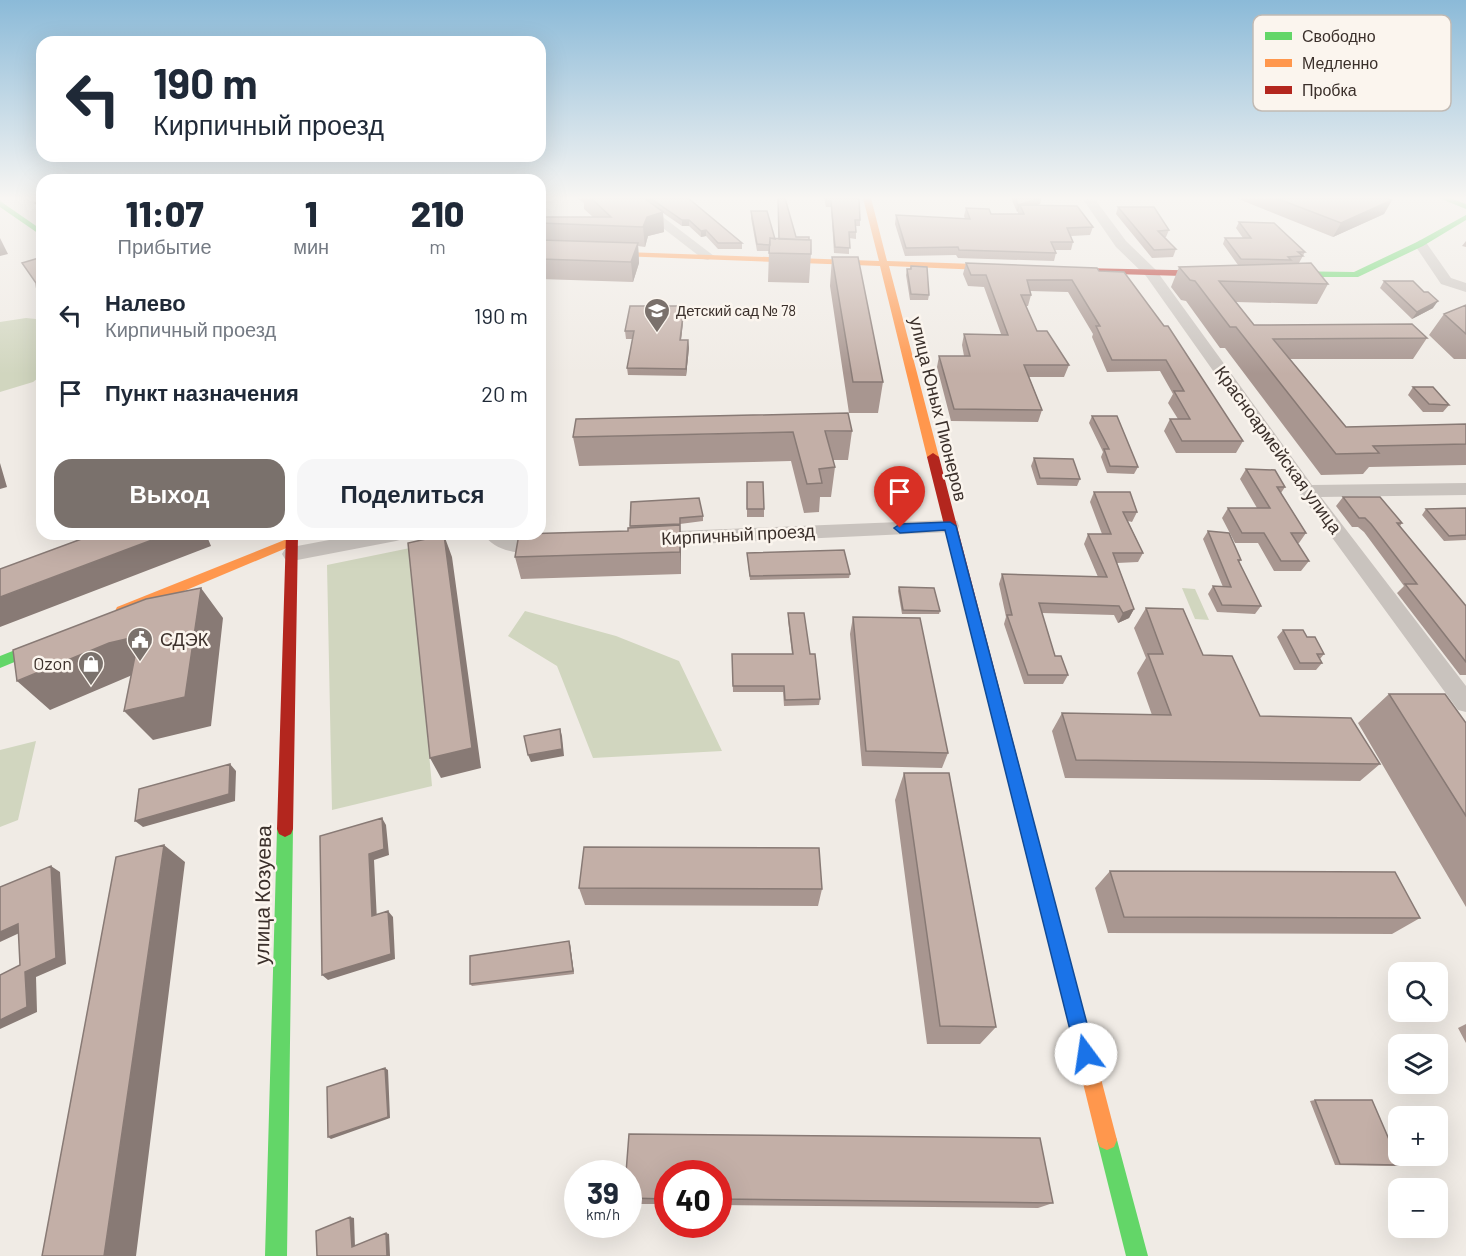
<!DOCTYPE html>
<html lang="ru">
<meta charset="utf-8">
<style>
:root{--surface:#fff;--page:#f6f6f7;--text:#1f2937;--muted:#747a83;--accent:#7a716c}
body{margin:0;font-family:Barlow,sans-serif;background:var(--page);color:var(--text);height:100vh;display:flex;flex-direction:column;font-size:22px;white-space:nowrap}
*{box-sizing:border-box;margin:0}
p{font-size:20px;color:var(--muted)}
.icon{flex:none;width:33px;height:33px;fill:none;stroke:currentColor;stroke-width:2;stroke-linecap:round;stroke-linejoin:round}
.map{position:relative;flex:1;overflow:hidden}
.panel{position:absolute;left:36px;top:174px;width:510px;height:366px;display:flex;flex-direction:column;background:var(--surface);border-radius:18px;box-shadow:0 6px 24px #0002}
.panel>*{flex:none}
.guide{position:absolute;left:36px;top:36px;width:510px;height:126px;border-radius:18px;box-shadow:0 6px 24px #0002;background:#fff;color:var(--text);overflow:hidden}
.buttons{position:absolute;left:1388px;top:962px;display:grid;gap:12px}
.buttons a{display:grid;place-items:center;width:60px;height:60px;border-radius:12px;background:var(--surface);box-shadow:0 6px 24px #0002;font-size:30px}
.speed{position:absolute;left:564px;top:1160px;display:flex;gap:12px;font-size:30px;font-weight:700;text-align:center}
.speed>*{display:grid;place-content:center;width:78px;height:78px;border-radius:50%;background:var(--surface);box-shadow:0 6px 24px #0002;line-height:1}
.speed small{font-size:15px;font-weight:400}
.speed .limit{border:9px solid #d22;background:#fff;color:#111}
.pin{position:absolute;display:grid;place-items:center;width:51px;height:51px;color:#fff;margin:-62px -26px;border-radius:50% 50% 50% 0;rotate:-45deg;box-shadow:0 0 6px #0007}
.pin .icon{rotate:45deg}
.me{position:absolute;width:66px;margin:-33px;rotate:346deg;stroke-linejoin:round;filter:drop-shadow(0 0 4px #0008)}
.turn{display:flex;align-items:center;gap:21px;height:126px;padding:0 18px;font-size:27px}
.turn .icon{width:78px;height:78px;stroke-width:2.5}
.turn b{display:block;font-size:42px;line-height:51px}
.eta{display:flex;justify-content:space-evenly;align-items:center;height:102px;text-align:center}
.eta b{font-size:36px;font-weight:800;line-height:42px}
.button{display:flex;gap:12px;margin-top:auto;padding:12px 18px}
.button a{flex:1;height:69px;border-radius:18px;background:var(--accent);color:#fff;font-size:24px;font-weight:800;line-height:69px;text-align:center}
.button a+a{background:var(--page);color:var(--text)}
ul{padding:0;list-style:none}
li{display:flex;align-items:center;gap:18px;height:78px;padding:0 18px}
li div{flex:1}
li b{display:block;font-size:22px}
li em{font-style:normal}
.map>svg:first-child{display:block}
</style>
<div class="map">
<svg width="1466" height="1256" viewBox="0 0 1466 1256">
<rect width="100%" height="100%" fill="#f0ebe5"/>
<!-- green -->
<path fill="#d1d6bf" d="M26 318 36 319 42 343V375L33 382 0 392V322Z
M410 548 432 786 332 810 327 565Z
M1182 588 1195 589 1209 620 1195 619Z
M525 611 616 636 679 661 722 751 593 758 557 666 508 636Z
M36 741 18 820 0 827V750Z"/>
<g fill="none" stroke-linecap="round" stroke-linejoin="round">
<!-- street -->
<path fill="#c9c3be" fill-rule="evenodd" d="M624 198H638L714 256 708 260 703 259Z
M1082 198H1094L1126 241 1156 270 1312 485 1466 483V495L1321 497 1466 686V712L1458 710 1301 495 1146 276 1116 247Z
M1420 240 1425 241 1451 278 1466 283V292L1441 284 1414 244Z
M950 520 957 521 959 526 957 531 950 532 652 546 645 544 642 539 645 534 652 532Z
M361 534H405L403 539 396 541 292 561 285 559 282 554 285 549 292 547Z
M484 534H508L517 539 553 540 556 545 553 550C532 556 496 555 484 534Z"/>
<!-- fast -->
<path fill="#63d668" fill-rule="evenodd" d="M1439 198H1450L1466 204V209Z
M0 201 42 230V236L0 207Z
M1466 215V220L1423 246 1358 277H1281L1277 274 1281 271 1354 272 1417 242Z
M53 635 58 636 60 640 58 644 0 668V656Z
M285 821 291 824 293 829 287 1256H265L277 829 279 824Z
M1107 1130 1114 1133 1117 1140 1148 1256H1126L1097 1140 1100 1133Z"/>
<!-- slow -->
<path fill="#ff974d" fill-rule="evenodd" d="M863 198H871L887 261 1005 265 1009 268 1005 271 889 266 939 457 937 459H929L927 457 880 266 540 253V249L879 261Z
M292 537 298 541 296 544 127 615 122 616 115 611 117 607Z
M1038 860 1044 862 1046 868 1117 1140 1114 1147 1107 1150 1100 1147 1097 1140 1030 868 1032 862Z"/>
<!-- jam -->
<path fill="#b3261e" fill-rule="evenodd" d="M1083 268 1218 271 1222 274 1218 277 1080 273V269Z
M933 453 939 457 1046 868 1044 874 1038 876 1032 874 1030 868 927 457Z
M286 534H298L293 829 291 834 285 837 279 834 277 829Z"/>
</g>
<!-- wall -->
<path fill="#a89690" d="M577 198H688L742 243V249H718L706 236 701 237 689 226H682L663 213 664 232 648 236 645 247 638 246 639 263 633 282 540 279V217H593L584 209V203Z
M824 198H859L860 220V226H856V239L849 238V254L834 253 831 207H826Z
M1011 198H1041L1040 204 1036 205 1093 227 1090 235 1071 236 1073 242 1071 250H1055L1056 253 1054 261 958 258 956 255 905 256 895 224 896 215 965 219 964 216 966 208 991 214H1018V211L1017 212Z
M1236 198H1388L1392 200 1384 214 1333 237Z
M42 201V213L40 211 35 203Z
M1118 207 1169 230 1166 237H1165L1176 249 1173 257 1152 258 1116 214Z
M751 211 775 239 796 237 811 254 809 283 768 282 769 251H757L751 218Z
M1239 222 1305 252 1299 263 1289 264 1328 284 1317 304 1236 302 1254 325 1427 338 1413 359H1290L1346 427 1466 424V465L1369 467 1363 474 1321 475 1225 348H1220L1186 301 1181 300 1171 287 1179 267 1238 265 1223 244 1225 238H1243L1236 228Z
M1466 241V247L1462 246Z
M832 257 883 382 878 413H849L830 286Z
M966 263 1099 271 1243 441 1236 453H1176L1164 431 1170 419H1178L1168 403 1173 394 1160 371 1107 372 1092 337 1093 334 1068 292 1030 291 1031 295 1028 306H1026L1037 331 1069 365 1064 377H1029L1042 410 1038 422 951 421 937 367 939 356H964L962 345 964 334H1001L984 287 968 286 963 274Z
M911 266 929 295 928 300H910L906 275 907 269H910Z
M1384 281 1433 308 1412 319 1380 288Z
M1466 305V359H1454L1429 335 1444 314Z
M684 306V314L681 340H688L689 348 686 376 628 375 627 368 633 339H626L625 331Z
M1413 387 1449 405 1443 412H1423L1408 395Z
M1092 416 1138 467 1134 474 1107 473 1101 457 1103 452 1089 423Z
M852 431 848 460H833L835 467 831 497H820L819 512 804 513 791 461 579 466 573 437Z
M1034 458 1080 479 1077 486 1037 485 1031 466Z
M1246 469 1285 487 1281 493 1306 533 1299 543H1297L1309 561 1301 571H1274L1258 543H1235L1222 518 1228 508H1257L1240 479Z
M747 482 764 509V517H747Z
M1094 492 1137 512 1132 522 1128 521 1143 553 1138 562 1117 563 1134 609 1129 618 1118 623 1114 615 1042 613 1055 656 1068 675 1063 684H1024L1004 624 1006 617 999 584 1002 574 1098 577 1084 544 1088 534H1102L1090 502Z
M1343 497 1402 523 1400 526 1466 606V675H1460L1397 593 1404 586 1364 532 1358 527H1352L1336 506Z
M631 502 703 516V521L680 524 681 574 521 579 515 557 628 531 630 527Z
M1466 508V540L1444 541 1422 515 1426 509Z
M1208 531 1241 560 1239 562 1261 606 1255 614 1217 612 1208 594 1213 586 1223 587 1203 539Z
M747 553 850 574 849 578 750 580Z
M899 587 940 611 939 614H902L898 591Z
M1146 608 1203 655 1260 716 1380 764 1360 781 1065 778 1052 731 1062 713 1152 715 1137 673 1146 658 1134 628Z
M788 613 810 654 820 699 819 705 784 706 783 692H733L732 654H792L788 620Z
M853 617 948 753 942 768 862 766 850 634Z
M1283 630 1307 637 1324 654 1320 659 1322 663 1316 670H1294L1277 637Z
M1389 694 1466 723V907L1358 723Z
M904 773 996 1027 980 1044H927L895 800Z
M1110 871 1420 918 1392 934 1108 933 1095 888Z
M579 888 822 889 818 906 585 905Z
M570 944 574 974 472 986 470 984Z
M1466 1024V1043L1458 1028Z
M1315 1100 1400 1165 1395 1166 1335 1165 1310 1101Z
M629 1134 1040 1138 1053 1203 1038 1208 718 1205V1173H668V1204H629L628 1173H626Z"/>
<!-- shaded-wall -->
<path fill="#887a75" d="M1041 198 1040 204 1022 210 1020 205 1018 211 1017 212 1018 205Z
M1392 200 1384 214 1333 237 1341 223Z
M663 212 664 232 648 236 645 247 643 227 647 217Z
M682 220H689V226H682Z
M706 230V236L701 237V231Z
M0 238 8 254 0 256Z
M638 243 639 263 633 282 631 262Z
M1438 301 1433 308 1412 319 1417 312Z
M684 306V314L680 348V340Z
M688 340 689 348 686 376V369Z
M0 463 7 487 0 489Z
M680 525 681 547V574L680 552Z
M168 534H206L211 546 0 627V597Z
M444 535 452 557 481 768 441 778 430 758Z
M201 588 223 618 211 726 153 740 124 711Z
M1134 609 1129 618 1118 623 1123 613Z
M139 636 137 673 50 710 17 681 109 643Z
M560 729 562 736 564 756 531 762 528 755Z
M230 764 236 771 235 801 143 827 135 821Z
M382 818 386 825 389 855 374 860 377 921 372 916 369 854Z
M164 845 185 862 136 1256H104Z
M51 866 60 872 66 964 36 977 37 1012 0 1029V1020L25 972Z
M388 911 393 917 395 959 328 980 322 975Z
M18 924 28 929 0 942V932Z
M569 941 570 944 574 974 573 971Z
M385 1068 388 1070 390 1118 331 1139 328 1137Z
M350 1217 354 1218 355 1247H352Z
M386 1233 389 1234 390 1256H387Z"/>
<!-- building -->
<path fill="#c3afa7" stroke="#887a75" stroke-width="1.5" d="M591 198H644L663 212 647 217 643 227 540 223V217H611Z
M650 198H688L742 243H718L706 230 701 231 689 220H682Z
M778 198H785L796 237H809V240L779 239Z
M826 198H859L860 220H855L856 232H849L850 248 835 247 831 201H826Z
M1015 198H1041L1018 205Z
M1276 198H1388L1392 200 1341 223Z
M42 201V208L35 203Z
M1020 205 1077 206 1093 227 1067 228 1073 242H1051L1056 253 959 250 958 247 906 248 896 215 970 219 966 208 989 209 991 214H1024Z
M1118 207H1154L1169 230 1158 231 1176 249 1154 250Z
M751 211H767L775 239 770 238V245L757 244Z
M1239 222 1274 223 1305 252H1298L1303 256 1288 257 1291 260 1241 259 1225 238H1251Z
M770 238 811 240V254L769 253Z
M540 240 638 243 631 262 540 259Z
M42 257V321H41L36 283 22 263Z
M832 257H858L883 382H853Z
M966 263 1097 268 1099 271 1124 272 1164 326H1168L1243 441H1182L1170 419H1190L1174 391H1184L1166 360H1112L1096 326H1100L1072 280H1027L1031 295H1021L1037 331H1047L1069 365H1024L1042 410 954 409 939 356H970L964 334 1008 335 986 275H971Z
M1311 263 1328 284 1219 281 1254 325 1412 324 1427 338 1273 339 1346 427 1466 424V444L1373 446 1379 453 1336 454 1236 327H1230L1195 281 1190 280 1179 267Z
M911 266 927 267 929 295 911 294 907 269H911Z
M1384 281H1413L1424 292H1428L1438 301 1417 312Z
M1466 305V334L1444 314Z
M630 306H684L680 340H688L686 369 627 368 634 331H625Z
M1413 387H1433L1449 405 1429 404Z
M848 413 852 431H825L835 467 819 469 822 483 807 484 793 432 573 437 576 419Z
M1092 416H1117L1138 467 1110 466 1104 449H1109Z
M1034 458 1073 459 1080 479 1040 478Z
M1246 469 1275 470 1285 487H1277L1306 533H1291L1309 561H1281L1264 533H1242L1228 508H1270Z
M747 482H763L764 509H747Z
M1094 492H1130L1137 512H1123L1143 553H1113L1134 609 1123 613 1119 606 1039 603 1055 656H1061L1068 675H1028L1007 615H1012L1002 574 1107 577 1088 534H1111Z
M1343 497H1380L1402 523H1397L1466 606V662L1405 584H1417L1371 524 1365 518H1359Z
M699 498 703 516 680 518V524L630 526 631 502Z
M1466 508V535L1449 536 1426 509Z
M680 525V552L515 557 519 534 628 531V528Z
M1208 531 1229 533 1241 560H1238L1261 606 1222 605 1213 586 1231 587Z
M95 534H168L0 597V569Z
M444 535 472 748 430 758 408 543Z
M844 550 850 574 750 576 747 553Z
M899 587 934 588 940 611 903 610Z
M201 588 185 697 124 711 139 636 109 643 17 681 13 650 146 599Z
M1146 608 1183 609 1203 655 1232 656 1260 716 1351 718 1380 764 1076 760 1062 713 1171 715 1148 654H1163Z
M788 613H804L810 654H815L820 699 785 700 784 686H733L732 654H793Z
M853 617 920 618 948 753 866 751Z
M1283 630H1303L1307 637H1315L1324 654H1317L1322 663H1300Z
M1389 694H1445L1466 723V816Z
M560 729 562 749 528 755 524 736Z
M230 764 229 794 135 821 139 789Z
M904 773H949L996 1027 940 1026Z
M382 818 384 849 369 854 372 916 388 911 391 954 322 975 320 836Z
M164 845 104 1256H42L116 857Z
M584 847 819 848 822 889 579 888Z
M51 866 56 958 25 972 27 1007 0 1020V975L20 965 18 924 0 932V887Z
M1110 871 1395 872 1420 918 1124 917Z
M569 941 573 971 470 984V956Z
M385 1068 388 1117 328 1137 327 1087Z
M1315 1100H1372L1400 1165 1340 1164Z
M629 1134 1040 1138 1053 1203 718 1199V1173H668V1199L628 1198V1173H626Z
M350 1217 352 1247 386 1233 387 1256H317L316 1231Z"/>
<!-- sky -->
<linearGradient id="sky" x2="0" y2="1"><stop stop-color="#8bbad8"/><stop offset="0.53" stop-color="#f8f6f3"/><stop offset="1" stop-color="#f8f6f3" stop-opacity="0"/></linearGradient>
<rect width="1466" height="374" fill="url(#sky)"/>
<!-- route -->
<path fill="#1a73e8" stroke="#114b97" stroke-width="1.5" d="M950 522 956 526 1095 1054 1092 1061 1086 1064 1079 1061 1076 1054 945 530 900 533 894 528 900 524Z"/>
<!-- icons -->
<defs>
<symbol id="school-pin" viewBox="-11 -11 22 30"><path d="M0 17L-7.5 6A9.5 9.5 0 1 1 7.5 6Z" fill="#7a716c" stroke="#fbf5ee"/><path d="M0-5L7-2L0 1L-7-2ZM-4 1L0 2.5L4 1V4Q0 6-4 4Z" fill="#fff"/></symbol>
<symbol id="civic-pin" viewBox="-11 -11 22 30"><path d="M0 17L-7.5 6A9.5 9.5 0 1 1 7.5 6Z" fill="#7a716c" stroke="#fbf5ee"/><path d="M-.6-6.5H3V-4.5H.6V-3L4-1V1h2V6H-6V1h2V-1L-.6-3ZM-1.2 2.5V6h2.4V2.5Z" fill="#fff"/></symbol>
<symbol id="shop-pin" viewBox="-11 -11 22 30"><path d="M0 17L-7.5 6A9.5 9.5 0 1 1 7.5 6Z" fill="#7a716c" stroke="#fbf5ee"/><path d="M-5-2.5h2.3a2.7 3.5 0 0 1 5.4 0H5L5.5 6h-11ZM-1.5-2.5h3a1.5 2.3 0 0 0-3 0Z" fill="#fff"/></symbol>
</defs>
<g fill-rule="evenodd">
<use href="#school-pin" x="642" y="296" width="30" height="40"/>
<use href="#civic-pin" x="125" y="625" width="30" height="40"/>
<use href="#shop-pin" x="76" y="649" width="30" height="40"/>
</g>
<g text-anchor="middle" stroke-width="5" stroke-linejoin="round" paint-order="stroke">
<!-- far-poi labels -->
<g font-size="15" fill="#3b302b" stroke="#fbf5ee" text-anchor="start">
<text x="676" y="316">Детский сад № 78</text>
</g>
<!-- street labels -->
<g font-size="18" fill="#3b302b" stroke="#fbf5ee">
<text transform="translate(938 409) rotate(76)" y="6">улица Юных Пионеров</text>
<text transform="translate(1278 450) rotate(54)" y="6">Красноармейская улица</text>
<text transform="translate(738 535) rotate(-3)" y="6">Кирпичный проезд</text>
</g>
<!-- poi labels -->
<g font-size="18" fill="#3b302b" stroke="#fbf5ee" text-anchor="start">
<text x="160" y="646">СДЭК</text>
<text x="72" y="670" text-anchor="end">Ozon</text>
</g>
<!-- near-street labels -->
<g font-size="21" fill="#3b302b" stroke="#fbf5ee">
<text transform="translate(263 895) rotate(-89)" y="7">улица Козуева</text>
</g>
</g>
<!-- legend -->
<rect x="1253" y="15" width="198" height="96" rx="9" fill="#fbf5ee" stroke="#c1bab4" stroke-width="1.5"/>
<rect x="1265" y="32" width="27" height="8" fill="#63d668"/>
<rect x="1265" y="59" width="27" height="8" fill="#ff974d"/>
<rect x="1265" y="86" width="27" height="8" fill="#b3261e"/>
<g font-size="16" fill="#3b302b">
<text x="1302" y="42">Свободно</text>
<text x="1302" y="69">Медленно</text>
<text x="1302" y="96">Пробка</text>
</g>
</svg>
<div class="buttons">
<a><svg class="icon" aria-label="search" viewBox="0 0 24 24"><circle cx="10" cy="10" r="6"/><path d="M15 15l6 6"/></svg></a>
<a><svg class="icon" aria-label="layers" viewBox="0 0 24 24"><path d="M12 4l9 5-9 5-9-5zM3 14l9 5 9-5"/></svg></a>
<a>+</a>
<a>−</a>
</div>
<div class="speed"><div>39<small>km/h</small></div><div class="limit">40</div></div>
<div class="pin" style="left:900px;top:528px;background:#d93025"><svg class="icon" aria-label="arrive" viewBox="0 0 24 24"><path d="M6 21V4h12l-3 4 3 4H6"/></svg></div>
<svg class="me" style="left:1086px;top:1054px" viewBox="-20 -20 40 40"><circle r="19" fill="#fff"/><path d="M0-13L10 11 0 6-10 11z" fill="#1a73e8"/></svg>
<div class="guide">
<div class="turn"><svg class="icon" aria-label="left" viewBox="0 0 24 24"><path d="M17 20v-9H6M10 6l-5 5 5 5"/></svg><div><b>190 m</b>Кирпичный проезд</div></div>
</div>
<section class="panel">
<div class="eta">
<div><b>11:07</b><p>Прибытие</p></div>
<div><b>1</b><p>мин</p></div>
<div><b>210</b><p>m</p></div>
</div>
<ul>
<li><svg class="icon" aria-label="left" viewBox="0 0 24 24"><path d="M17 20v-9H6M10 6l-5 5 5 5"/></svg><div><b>Налево</b><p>Кирпичный проезд</p></div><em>190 m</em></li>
<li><svg class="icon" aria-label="arrive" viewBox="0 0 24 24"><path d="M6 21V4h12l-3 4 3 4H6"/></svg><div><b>Пункт назначения</b></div><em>20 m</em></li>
</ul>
<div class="button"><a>Выход</a><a>Поделиться</a></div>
</section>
</div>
